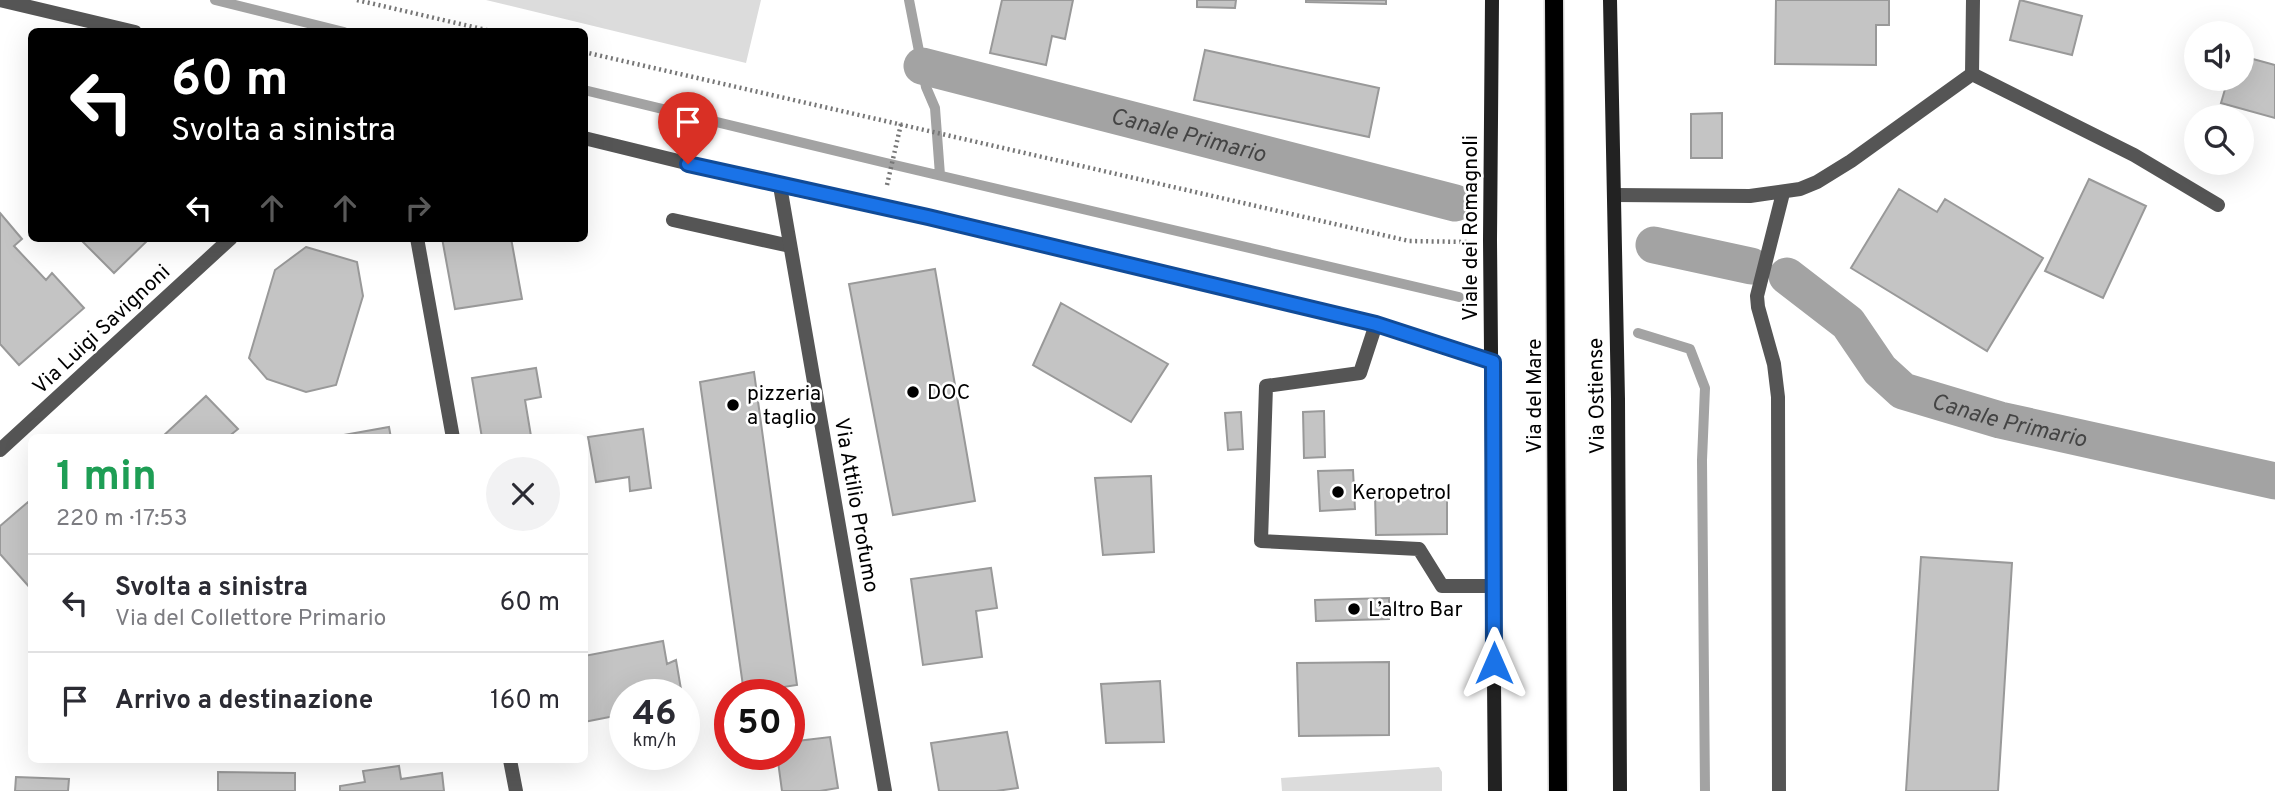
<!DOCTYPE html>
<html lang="it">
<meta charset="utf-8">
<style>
:root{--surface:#fff;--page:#f2f2f3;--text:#2b2b33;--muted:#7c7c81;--line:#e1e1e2}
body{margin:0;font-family:Overpass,sans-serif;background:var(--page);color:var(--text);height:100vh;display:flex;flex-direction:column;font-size:26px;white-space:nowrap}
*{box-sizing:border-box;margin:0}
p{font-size:23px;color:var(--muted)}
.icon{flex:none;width:38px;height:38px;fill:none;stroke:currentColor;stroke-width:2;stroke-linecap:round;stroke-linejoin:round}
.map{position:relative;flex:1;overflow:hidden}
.side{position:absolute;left:28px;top:434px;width:560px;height:329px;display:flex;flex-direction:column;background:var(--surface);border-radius:10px;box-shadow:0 7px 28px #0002}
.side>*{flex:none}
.guide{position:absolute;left:28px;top:28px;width:560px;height:214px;border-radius:10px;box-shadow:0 7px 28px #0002;background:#000;color:#fff;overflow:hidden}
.buttons{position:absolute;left:2184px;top:21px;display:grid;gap:14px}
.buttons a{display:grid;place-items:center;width:70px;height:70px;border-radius:50%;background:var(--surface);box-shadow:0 7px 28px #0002;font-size:35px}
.speed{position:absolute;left:609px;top:679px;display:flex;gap:14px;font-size:35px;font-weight:700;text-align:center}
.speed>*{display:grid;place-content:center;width:91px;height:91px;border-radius:50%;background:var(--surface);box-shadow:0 7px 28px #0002;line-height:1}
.speed small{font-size:18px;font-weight:400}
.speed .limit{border:10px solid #d22;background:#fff;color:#111}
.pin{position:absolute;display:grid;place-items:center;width:60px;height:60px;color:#fff;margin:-72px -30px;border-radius:50% 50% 50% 0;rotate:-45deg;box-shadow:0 0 7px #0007}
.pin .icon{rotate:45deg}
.me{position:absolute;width:77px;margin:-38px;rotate:0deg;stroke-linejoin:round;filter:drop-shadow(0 0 5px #0008)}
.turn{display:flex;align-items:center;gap:24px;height:147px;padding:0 28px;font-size:32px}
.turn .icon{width:91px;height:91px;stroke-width:2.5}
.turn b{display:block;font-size:49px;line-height:60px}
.lanes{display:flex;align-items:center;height:66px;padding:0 28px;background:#0003;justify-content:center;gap:35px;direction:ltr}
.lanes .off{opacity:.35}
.round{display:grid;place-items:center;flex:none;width:74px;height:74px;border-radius:37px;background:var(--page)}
.headline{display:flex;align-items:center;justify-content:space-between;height:119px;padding:0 28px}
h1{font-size:42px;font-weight:700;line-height:52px;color:#1e9e55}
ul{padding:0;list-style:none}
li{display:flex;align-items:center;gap:21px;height:98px;padding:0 28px;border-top:2px solid var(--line)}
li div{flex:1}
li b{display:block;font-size:26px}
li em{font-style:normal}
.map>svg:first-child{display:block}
</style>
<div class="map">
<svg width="2275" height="791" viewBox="0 0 2275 791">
<rect width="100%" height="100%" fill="#fff"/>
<!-- green -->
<path fill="#dcdcdc" d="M486 0H761L746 63Z
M1439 767 1442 772V791H1282L1281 778Z"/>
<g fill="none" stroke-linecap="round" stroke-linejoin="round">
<!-- stream -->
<path stroke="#a3a3a3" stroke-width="10" d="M215 0 344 32
M909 0 926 87 935 108 940 175
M584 90 882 162 1459 297
M1638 333 1690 349 1705 388 1702 460 1705 791"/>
<!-- canal -->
<g stroke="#a3a3a3" stroke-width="37">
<path id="s1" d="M922 66 1455 203"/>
<path d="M1654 245 1751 266"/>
<path id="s2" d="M1787 276 1848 323 1880 370 1903 391 2000 420 2275 481"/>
</g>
</g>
<!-- building -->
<path fill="#c4c4c4" stroke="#999" stroke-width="2" d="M1002 0H1073L1065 39 1052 36 1046 65 990 53Z
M1197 0H1236L1235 8 1197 7Z
M1306 0H1386V4L1306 2Z
M1776 0H1889V25H1876V65L1775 64Z
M2020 0 2082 16 2072 55 2010 40Z
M1205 50 1379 88 1369 137 1194 100Z
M2242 56 2275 65V118L2221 103 2228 79H2242Z
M1722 113V158H1691V114Z
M2089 179 2146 206 2103 298 2045 271Z
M1899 189 1937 212 1945 199 2043 258 1987 351 1851 268Z
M0 213 22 239 14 246 46 280 52 273 84 308 19 365 0 344Z
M79 238H150L114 273Z
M442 238H511L522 299 455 309Z
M306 247 357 262 363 296 336 385 306 392 267 379 249 358 275 270Z
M935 269 975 501 893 515 849 284Z
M1061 303 1168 364 1131 422 1033 365Z
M536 368 541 397 525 400 531 436 482 438 472 378Z
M754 372 797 685 744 693 700 382Z
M206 396 238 429 227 438H161Z
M1324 411 1325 457 1304 458 1303 412Z
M1241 412 1243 449 1228 450 1225 413Z
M389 427 391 438H327Z
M643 429 651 488 630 491 629 477 596 482 588 437Z
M1353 470 1355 509 1320 511 1318 471Z
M1151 476 1154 552 1103 555 1095 478Z
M1447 493V534L1376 535 1375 494Z
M28 502 32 506V590L0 554V526Z
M1921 557 2012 563 1998 791H1906Z
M991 568 997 608 976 611 982 657 923 665 911 579Z
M1389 598V619L1316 621 1315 600Z
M663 641 667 664 676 660 682 695H625V714L584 722V656Z
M1389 662V735L1299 736 1297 663Z
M1160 681 1164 742 1106 743 1101 684Z
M1007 732 1018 788 996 791H939L931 743Z
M830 737 838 788 820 791H782L777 754H789V742Z
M399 766 401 779 442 773 444 791H340V786L365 782 363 771Z
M218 772 295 773V791H218Z
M16 777 69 779 68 791H15Z"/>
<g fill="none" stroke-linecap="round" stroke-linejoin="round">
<defs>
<path id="primary" d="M1554 0 1558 791"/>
</defs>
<!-- primary casing -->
<use href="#primary" stroke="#dbdbdb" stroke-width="21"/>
<!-- path -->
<path stroke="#777" stroke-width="4.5" stroke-dasharray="2 3.5" stroke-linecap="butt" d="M357 0 495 32
M584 52 1409 241 1468 242
M887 185 901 124"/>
<!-- lane -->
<path stroke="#555" stroke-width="14" d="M1972 74 2134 155 2218 205
M1614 195 1750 196 1800 189 1817 182 1851 161 1972 74 1973 0
M673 220 790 246
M1376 324 1360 373 1266 386 1261 541 1419 549 1442 586H1494
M1779 791 1778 397 1774 364 1758 307 1757 296 1783 193"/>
<!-- street -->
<path stroke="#555" stroke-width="14" d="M0 0 135 32
M584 138 780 186 973 227 1376 324 1493 362
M780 186 885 791
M417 238 453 438
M0 450 231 238
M510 760 516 791"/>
<!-- secondary -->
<path stroke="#222" stroke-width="14" d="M1492 0 1490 240 1495 791
M1610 0 1618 399 1620 791"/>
<!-- primary -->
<use href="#primary" stroke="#000" stroke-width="18"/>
</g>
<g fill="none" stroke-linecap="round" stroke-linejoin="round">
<defs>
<path id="route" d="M688 164 928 217 1376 324 1493 362 1494 663"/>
</defs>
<!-- route casing -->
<use href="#route" stroke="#114b97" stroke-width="18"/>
<!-- route -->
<use href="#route" stroke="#1a73e8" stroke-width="12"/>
</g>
<!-- markers -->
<g fill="#000" stroke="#fff" stroke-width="2.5">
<circle cx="913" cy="392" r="7"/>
<circle cx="733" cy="405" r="7"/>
<circle cx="1338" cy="492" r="7"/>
<circle cx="1354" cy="609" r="7"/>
</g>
<g text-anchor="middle" stroke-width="5" stroke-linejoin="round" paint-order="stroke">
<!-- street labels -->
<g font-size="21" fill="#000" stroke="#fff">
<text transform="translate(1470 228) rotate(-90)" y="7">Viale dei Romagnoli</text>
<text transform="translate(101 329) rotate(-43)" y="7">Via Luigi Savignoni</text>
<text transform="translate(1534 396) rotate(-90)" y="7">Via del Mare</text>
<text transform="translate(1596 396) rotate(-91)" y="7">Via Ostiense</text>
<text transform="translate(857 505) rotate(80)" y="7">Via Attilio Profumo</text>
</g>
<!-- poi labels -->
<g font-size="21" fill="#000" stroke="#fff" text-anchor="start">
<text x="927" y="399">DOC</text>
<text x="747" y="400">pizzeria<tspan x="747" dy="24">a taglio</tspan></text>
<text x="1352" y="499">Keropetrol</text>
<text x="1368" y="616">L’altro Bar</text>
</g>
<!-- water labels -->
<g font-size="23" font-style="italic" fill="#444" stroke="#fff">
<text dy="8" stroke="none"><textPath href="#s1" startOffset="275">Canale Primario</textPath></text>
<text dy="8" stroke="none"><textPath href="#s2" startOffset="275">Canale Primario</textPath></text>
</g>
</g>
</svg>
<div class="buttons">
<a><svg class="icon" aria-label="sound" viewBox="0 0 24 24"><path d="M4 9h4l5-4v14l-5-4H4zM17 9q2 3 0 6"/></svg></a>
<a><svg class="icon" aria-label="search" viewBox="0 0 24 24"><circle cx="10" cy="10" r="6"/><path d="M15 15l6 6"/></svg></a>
</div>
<div class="speed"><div>46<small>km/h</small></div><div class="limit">50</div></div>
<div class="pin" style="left:688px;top:164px;background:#d93025"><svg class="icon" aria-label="arrive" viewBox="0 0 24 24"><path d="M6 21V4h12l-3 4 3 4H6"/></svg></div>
<svg class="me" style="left:1494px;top:663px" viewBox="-20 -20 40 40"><path d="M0-17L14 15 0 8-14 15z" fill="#1a73e8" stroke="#fff" stroke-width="4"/></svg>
<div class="guide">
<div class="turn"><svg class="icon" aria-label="left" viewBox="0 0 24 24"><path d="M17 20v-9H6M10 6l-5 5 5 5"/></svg><div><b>60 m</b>Svolta a sinistra</div></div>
<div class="lanes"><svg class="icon" aria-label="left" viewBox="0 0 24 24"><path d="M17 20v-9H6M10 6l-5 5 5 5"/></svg><svg class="icon off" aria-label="ahead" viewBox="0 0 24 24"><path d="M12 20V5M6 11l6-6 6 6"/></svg><svg class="icon off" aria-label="ahead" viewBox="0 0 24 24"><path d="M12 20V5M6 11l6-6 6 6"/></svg><svg class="icon off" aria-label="right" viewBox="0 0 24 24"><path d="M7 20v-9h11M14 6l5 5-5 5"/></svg></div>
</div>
<section class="side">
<div class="headline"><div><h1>1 min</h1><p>220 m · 17:53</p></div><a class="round"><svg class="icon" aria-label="close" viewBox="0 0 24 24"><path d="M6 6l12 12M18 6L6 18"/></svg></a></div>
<ul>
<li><svg class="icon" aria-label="left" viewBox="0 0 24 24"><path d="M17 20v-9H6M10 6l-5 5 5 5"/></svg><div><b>Svolta a sinistra</b><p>Via del Collettore Primario</p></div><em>60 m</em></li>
<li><svg class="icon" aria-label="arrive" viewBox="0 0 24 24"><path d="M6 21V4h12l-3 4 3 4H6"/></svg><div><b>Arrivo a destinazione</b></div><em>160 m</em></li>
</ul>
</section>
</div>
